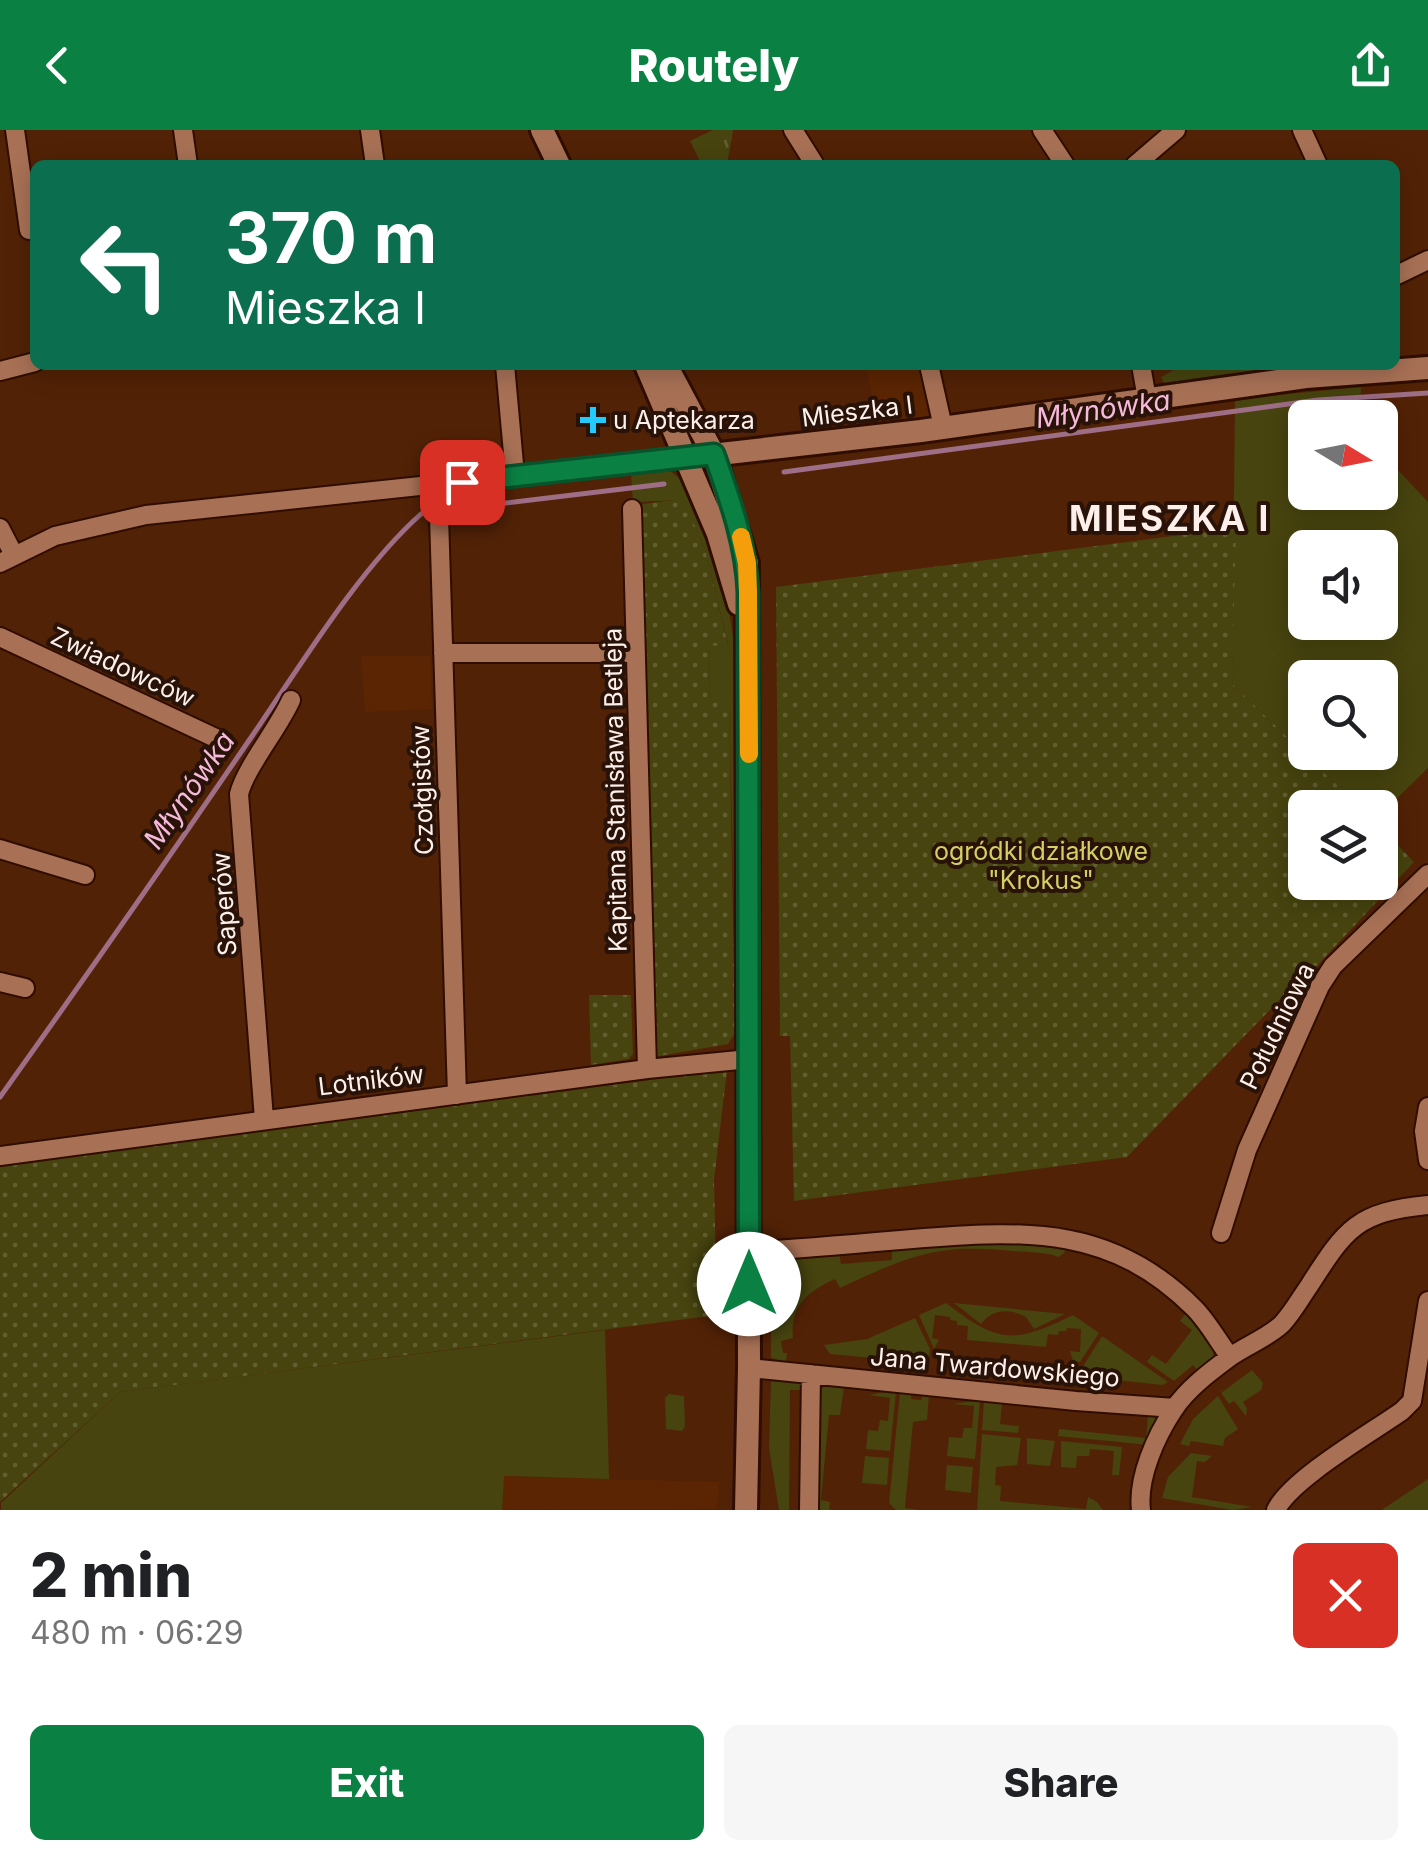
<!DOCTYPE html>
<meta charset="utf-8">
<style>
:root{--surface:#fff;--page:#f6f6f6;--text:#202124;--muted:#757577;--accent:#0b8043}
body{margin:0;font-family:Inter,sans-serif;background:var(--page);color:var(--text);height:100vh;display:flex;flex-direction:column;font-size:38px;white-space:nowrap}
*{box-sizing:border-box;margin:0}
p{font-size:32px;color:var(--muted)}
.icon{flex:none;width:55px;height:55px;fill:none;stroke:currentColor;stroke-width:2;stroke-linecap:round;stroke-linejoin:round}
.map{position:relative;height:1380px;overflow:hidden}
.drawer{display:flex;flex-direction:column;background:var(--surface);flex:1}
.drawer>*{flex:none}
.guide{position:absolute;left:30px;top:30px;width:1370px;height:210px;border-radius:15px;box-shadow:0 5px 25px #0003;background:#0b6e4f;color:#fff;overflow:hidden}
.needle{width:65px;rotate:100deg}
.buttons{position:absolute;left:1288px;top:270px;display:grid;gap:20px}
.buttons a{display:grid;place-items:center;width:110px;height:110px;border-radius:15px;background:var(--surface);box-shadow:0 5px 25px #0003;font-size:50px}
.pin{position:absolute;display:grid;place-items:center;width:85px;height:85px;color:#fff;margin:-42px;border-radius:20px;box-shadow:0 5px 15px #0006}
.me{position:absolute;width:110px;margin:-55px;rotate:0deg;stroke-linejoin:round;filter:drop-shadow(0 0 8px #0008)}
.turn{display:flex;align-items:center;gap:35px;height:210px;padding:0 30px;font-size:45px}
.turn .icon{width:130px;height:130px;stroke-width:2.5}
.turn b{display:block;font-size:70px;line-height:85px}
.round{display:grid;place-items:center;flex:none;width:105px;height:105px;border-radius:15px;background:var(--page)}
.head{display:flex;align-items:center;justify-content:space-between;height:170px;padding:0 30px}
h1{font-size:60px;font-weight:800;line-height:75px}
.primary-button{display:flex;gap:20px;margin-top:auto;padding:20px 30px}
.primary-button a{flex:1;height:115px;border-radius:15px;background:var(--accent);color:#fff;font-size:40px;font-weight:800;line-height:115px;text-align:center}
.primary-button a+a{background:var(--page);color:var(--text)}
header{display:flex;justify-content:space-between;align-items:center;height:130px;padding:0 30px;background:var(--accent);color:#fff;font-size:45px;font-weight:800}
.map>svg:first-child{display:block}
</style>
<header><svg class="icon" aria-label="back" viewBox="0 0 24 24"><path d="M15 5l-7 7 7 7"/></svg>Routely<svg class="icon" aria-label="share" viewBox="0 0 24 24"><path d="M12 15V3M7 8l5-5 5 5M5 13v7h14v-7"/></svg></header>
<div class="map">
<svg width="1428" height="1380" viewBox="0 0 1428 1380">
<defs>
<pattern id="park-tufts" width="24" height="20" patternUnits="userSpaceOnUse" patternTransform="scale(2.5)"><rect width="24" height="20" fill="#47440f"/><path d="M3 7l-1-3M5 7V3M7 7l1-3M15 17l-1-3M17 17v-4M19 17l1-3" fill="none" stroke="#625f32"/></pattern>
<pattern id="garden-dots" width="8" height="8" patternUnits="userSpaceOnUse" patternTransform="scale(2.5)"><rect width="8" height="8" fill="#47440f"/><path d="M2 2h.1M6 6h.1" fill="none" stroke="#625f32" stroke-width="1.8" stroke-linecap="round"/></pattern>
</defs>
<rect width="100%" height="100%" fill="#522206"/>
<!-- built -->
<path fill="#5b2503" d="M866 235H921L933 279 930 286 877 293Z
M361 526H430L432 579 365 582Z
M503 1346 719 1352 717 1379 502 1380Z"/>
<!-- grass -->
<path fill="#47440f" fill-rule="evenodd" d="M1183 235H1299L1164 253 1161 247Z
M1361 257 1360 287 1305 288V362H1380V321L1428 372V638L1380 685V678L1360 677 1232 554 1235 269ZM1305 418H1380V492H1305ZM1305 548H1380V622H1305Z
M661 338C709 347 732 488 736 530 739 573 737 618 737 661 737 740 737 820 737 899L729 573H710L709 516 728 514 705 419 683 370 633 372 631 344Z
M1013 1110 1064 1118 1065 1122 1059 1127C1046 1122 1028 1122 1013 1121 936 1113 909 1126 840 1158L835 1149C807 1162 790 1176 793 1208L781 1211 783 1223H787L786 1232 771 1228V1132L775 1128 839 1123 841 1134 892 1130V1118Z
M946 1173C999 1214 1014 1214 1073 1185L1099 1203 1080 1232 1073 1231 1070 1221 1080 1222 1081 1199 1067 1198 1066 1201H1059L1058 1205 1048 1204 1046 1217 967 1210 968 1196 957 1195V1191L950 1190V1187L935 1185 932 1208 939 1210 934 1219 919 1185Z
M954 1173 1065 1184 1034 1199 1026 1187C1010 1178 992 1179 981 1194Z
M1186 1183 1211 1214 1214 1228 1201 1243 1193 1235 1174 1251 1147 1232 1152 1225 1166 1234 1192 1200 1180 1191Z
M915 1188 930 1219 928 1233 830 1224 824 1215 867 1209Z
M605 1200 609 1349 504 1346 502 1380H1V1373L120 1262Z
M1102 1206 1168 1252 1163 1255 1086 1247 1082 1238Z
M1252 1240 1263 1253 1261 1260 1243 1272 1247 1279 1246 1286 1234 1271 1229 1274 1221 1263Z
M776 1247 798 1251 803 1256 802 1260H790L789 1380H779L769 1318 771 1251Z
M827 1255 844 1257 840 1285H829L821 1370 830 1372 829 1379 833 1380H818L820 1260Z
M888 1261 896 1262 890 1321 866 1319 868 1300 878 1301 880 1290 888 1291 890 1268 869 1265Z
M900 1262 911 1263V1269L921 1270 923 1264 929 1265 927 1290 913 1292 905 1378 920 1380H896L889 1373Z
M669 1264 684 1266 685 1296 682 1301 666 1299 665 1268Z
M1218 1266 1238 1299 1225 1308 1223 1316 1191 1311 1189 1316 1180 1314 1193 1289Z
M980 1270 975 1329 947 1326 949 1307 962 1308 964 1298H972L974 1276 953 1274Z
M984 1270 1002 1272 1000 1294 1019 1296 1018 1303 982 1300Z
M1138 1282H1148L1159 1291 1149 1315 1058 1306 1059 1299 1146 1308 1148 1286 1137 1285Z
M982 1304 1021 1308 1017 1335 996 1337 995 1355 1001 1356 1000 1371 1086 1379 1088 1367 1097 1372 1103 1380H977Z
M1027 1308 1055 1311 1050 1336 1027 1334Z
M1061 1311 1122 1317 1119 1345H1112L1114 1321 1090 1319 1089 1326H1077L1076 1338 1061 1337Z
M1191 1323 1212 1326 1205 1332 1197 1331 1192 1367 1252 1377 1233 1380 1162 1368 1168 1347Z
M865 1326 889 1328 887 1355 862 1353Z
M947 1335 973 1337 971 1363 945 1360Z
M1428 1349V1380H1383V1379Z"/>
<!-- park -->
<path fill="url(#park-tufts)" d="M713 0H733L727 35H702L690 11Z"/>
<!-- garden -->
<path fill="url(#garden-dots)" d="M683 369 705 419 728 515 709 516 710 572H729L735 903 728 914 654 927 644 453 639 378 643 374Z
M1236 398 1232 554 1360 677 1305 678V752H1380V697L1414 732 1314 839 1302 841 1297 852 1127 1027 794 1071 790 906H780L776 457Z
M589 865H631L633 924 629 929 591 935Z
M727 940 714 1050 717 1185 120 1262 0 1372V1035Z"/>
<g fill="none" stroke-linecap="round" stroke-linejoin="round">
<!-- stream -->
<path stroke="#9e6e86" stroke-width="5" d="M784 342 1318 270 1428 263
M455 379 664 354
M0 967C85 848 168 729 250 609 299 538 358 440 421 384"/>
<defs>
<path id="street" d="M15 0 29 100 35 99
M183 0 188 35
M370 0 375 35
M793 0 815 35
M1042 0 1065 35
M1302 0 1318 35
M1135 35 1176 0
M1395 146 1428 130
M505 235 515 345
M929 235 943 297
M1141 235 1147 269
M0 241 35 232
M438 354 457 965
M632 379 647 939
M0 398 14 425
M0 433 55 406 146 385 685 328
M0 507 224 612
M443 523H636
M0 719 85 745
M0 852 25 858
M1428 977 1424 1001 1428 1030
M264 989 239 664C246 637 278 599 291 570
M0 1026 647 939 749 929
M1221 1103 1247 1020 1320 856 1333 836 1428 744
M749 1122C807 1118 866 1113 924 1108 1029 1100 1113 1097 1194 1178 1208 1192 1218 1211 1230 1227
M749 1238 1076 1271 1175 1278
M809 1380 811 1244
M1141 1380C1137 1348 1156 1306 1174 1279 1187 1259 1211 1241 1230 1227 1247 1215 1267 1208 1282 1194 1293 1182 1300 1169 1309 1156 1346 1098 1357 1082 1428 1075
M1276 1380C1291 1349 1371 1303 1402 1281L1412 1271 1428 1171"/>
<path id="secondary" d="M542 0 559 35
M646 235 718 404 739 474
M666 235 714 325 747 433 749 1238 746 1380
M685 328 921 301 1306 247 1428 238"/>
</defs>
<!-- street casing -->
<use href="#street" stroke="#300d00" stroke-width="22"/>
<!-- secondary casing -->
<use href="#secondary" stroke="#300d00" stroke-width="28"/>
<!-- street -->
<use href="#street" stroke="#a87156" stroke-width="18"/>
<!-- secondary -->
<use href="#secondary" stroke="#a87156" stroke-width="22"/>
</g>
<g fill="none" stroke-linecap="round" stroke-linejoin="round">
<defs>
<path id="route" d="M462 352 714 324C730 370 746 414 748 462L749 1154"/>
</defs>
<!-- route casing -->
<use href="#route" stroke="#07532c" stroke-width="25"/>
<!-- route -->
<use href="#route" stroke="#0b8043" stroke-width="18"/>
<!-- slow -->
<path stroke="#f59e0b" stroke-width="18" d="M741 407 747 433 748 462 749 624"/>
</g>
<!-- markers -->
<path fill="#24c9fe" stroke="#291309" stroke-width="4" d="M588 275h10v10h10v10h-10v10h-10v-10h-10v-10h10z"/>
<g text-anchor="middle" stroke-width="8" stroke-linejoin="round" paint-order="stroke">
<!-- street labels -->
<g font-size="25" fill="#fdf0ea" stroke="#291309">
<text transform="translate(857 281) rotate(-7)" y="9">Mieszka I</text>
<text transform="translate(123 537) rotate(25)" y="9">Zwiadowców</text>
<text transform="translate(422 660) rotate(-92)" y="9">Czołgistów</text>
<text transform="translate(615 660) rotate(-91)" y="9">Kapitana Stanisława Betleja</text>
<text transform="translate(224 774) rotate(-94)" y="9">Saperów</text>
<text transform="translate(1277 896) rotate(-64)" y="9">Południowa</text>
<text transform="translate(371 950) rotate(-7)" y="9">Lotników</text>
<text transform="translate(995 1237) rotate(5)" y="9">Jana Twardowskiego</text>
</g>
<!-- poi labels -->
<g font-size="25" fill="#fdf0ea" stroke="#291309" text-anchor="start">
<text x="613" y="299">u Aptekarza</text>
</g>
<!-- park labels -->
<g font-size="25" fill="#d4cf64" stroke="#291309">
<text x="1041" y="730">ogródki działkowe<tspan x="1041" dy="29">"Krokus"</tspan></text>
</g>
<!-- water labels -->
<g font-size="28" font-style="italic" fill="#f5bad9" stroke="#291309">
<text transform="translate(1103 279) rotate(-8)" y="10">Młynówka</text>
<text transform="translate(189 660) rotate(-55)" y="10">Młynówka</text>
</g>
<!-- district labels -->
<g font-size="35" font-weight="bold" letter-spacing="2.5" fill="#fdf0ea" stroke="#291309">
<text x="1170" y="401">MIESZKA I</text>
</g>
</g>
</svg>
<div class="buttons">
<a><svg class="needle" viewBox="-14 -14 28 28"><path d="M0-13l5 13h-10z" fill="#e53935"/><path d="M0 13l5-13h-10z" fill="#757577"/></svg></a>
<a><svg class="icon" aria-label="sound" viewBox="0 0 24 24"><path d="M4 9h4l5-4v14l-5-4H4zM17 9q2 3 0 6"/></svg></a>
<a><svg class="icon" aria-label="search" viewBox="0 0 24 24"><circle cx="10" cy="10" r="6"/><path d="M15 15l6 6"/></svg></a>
<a><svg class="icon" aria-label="layers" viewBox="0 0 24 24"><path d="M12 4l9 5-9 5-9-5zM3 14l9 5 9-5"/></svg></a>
</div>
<div class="pin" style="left:462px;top:352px;background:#d93025"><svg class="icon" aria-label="arrive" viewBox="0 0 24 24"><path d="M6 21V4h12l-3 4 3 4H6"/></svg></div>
<svg class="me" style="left:749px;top:1154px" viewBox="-20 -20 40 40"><circle r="19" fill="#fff"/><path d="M0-13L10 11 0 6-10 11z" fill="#0b8043"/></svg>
<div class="guide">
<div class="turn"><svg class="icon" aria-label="left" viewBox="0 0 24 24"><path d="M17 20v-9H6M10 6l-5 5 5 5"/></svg><div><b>370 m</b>Mieszka I</div></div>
</div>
</div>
<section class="drawer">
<div class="head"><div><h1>2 min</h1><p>480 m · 06:29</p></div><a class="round" style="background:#d93025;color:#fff"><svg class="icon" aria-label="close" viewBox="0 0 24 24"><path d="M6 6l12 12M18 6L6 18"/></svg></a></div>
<div class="primary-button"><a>Exit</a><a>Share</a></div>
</section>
